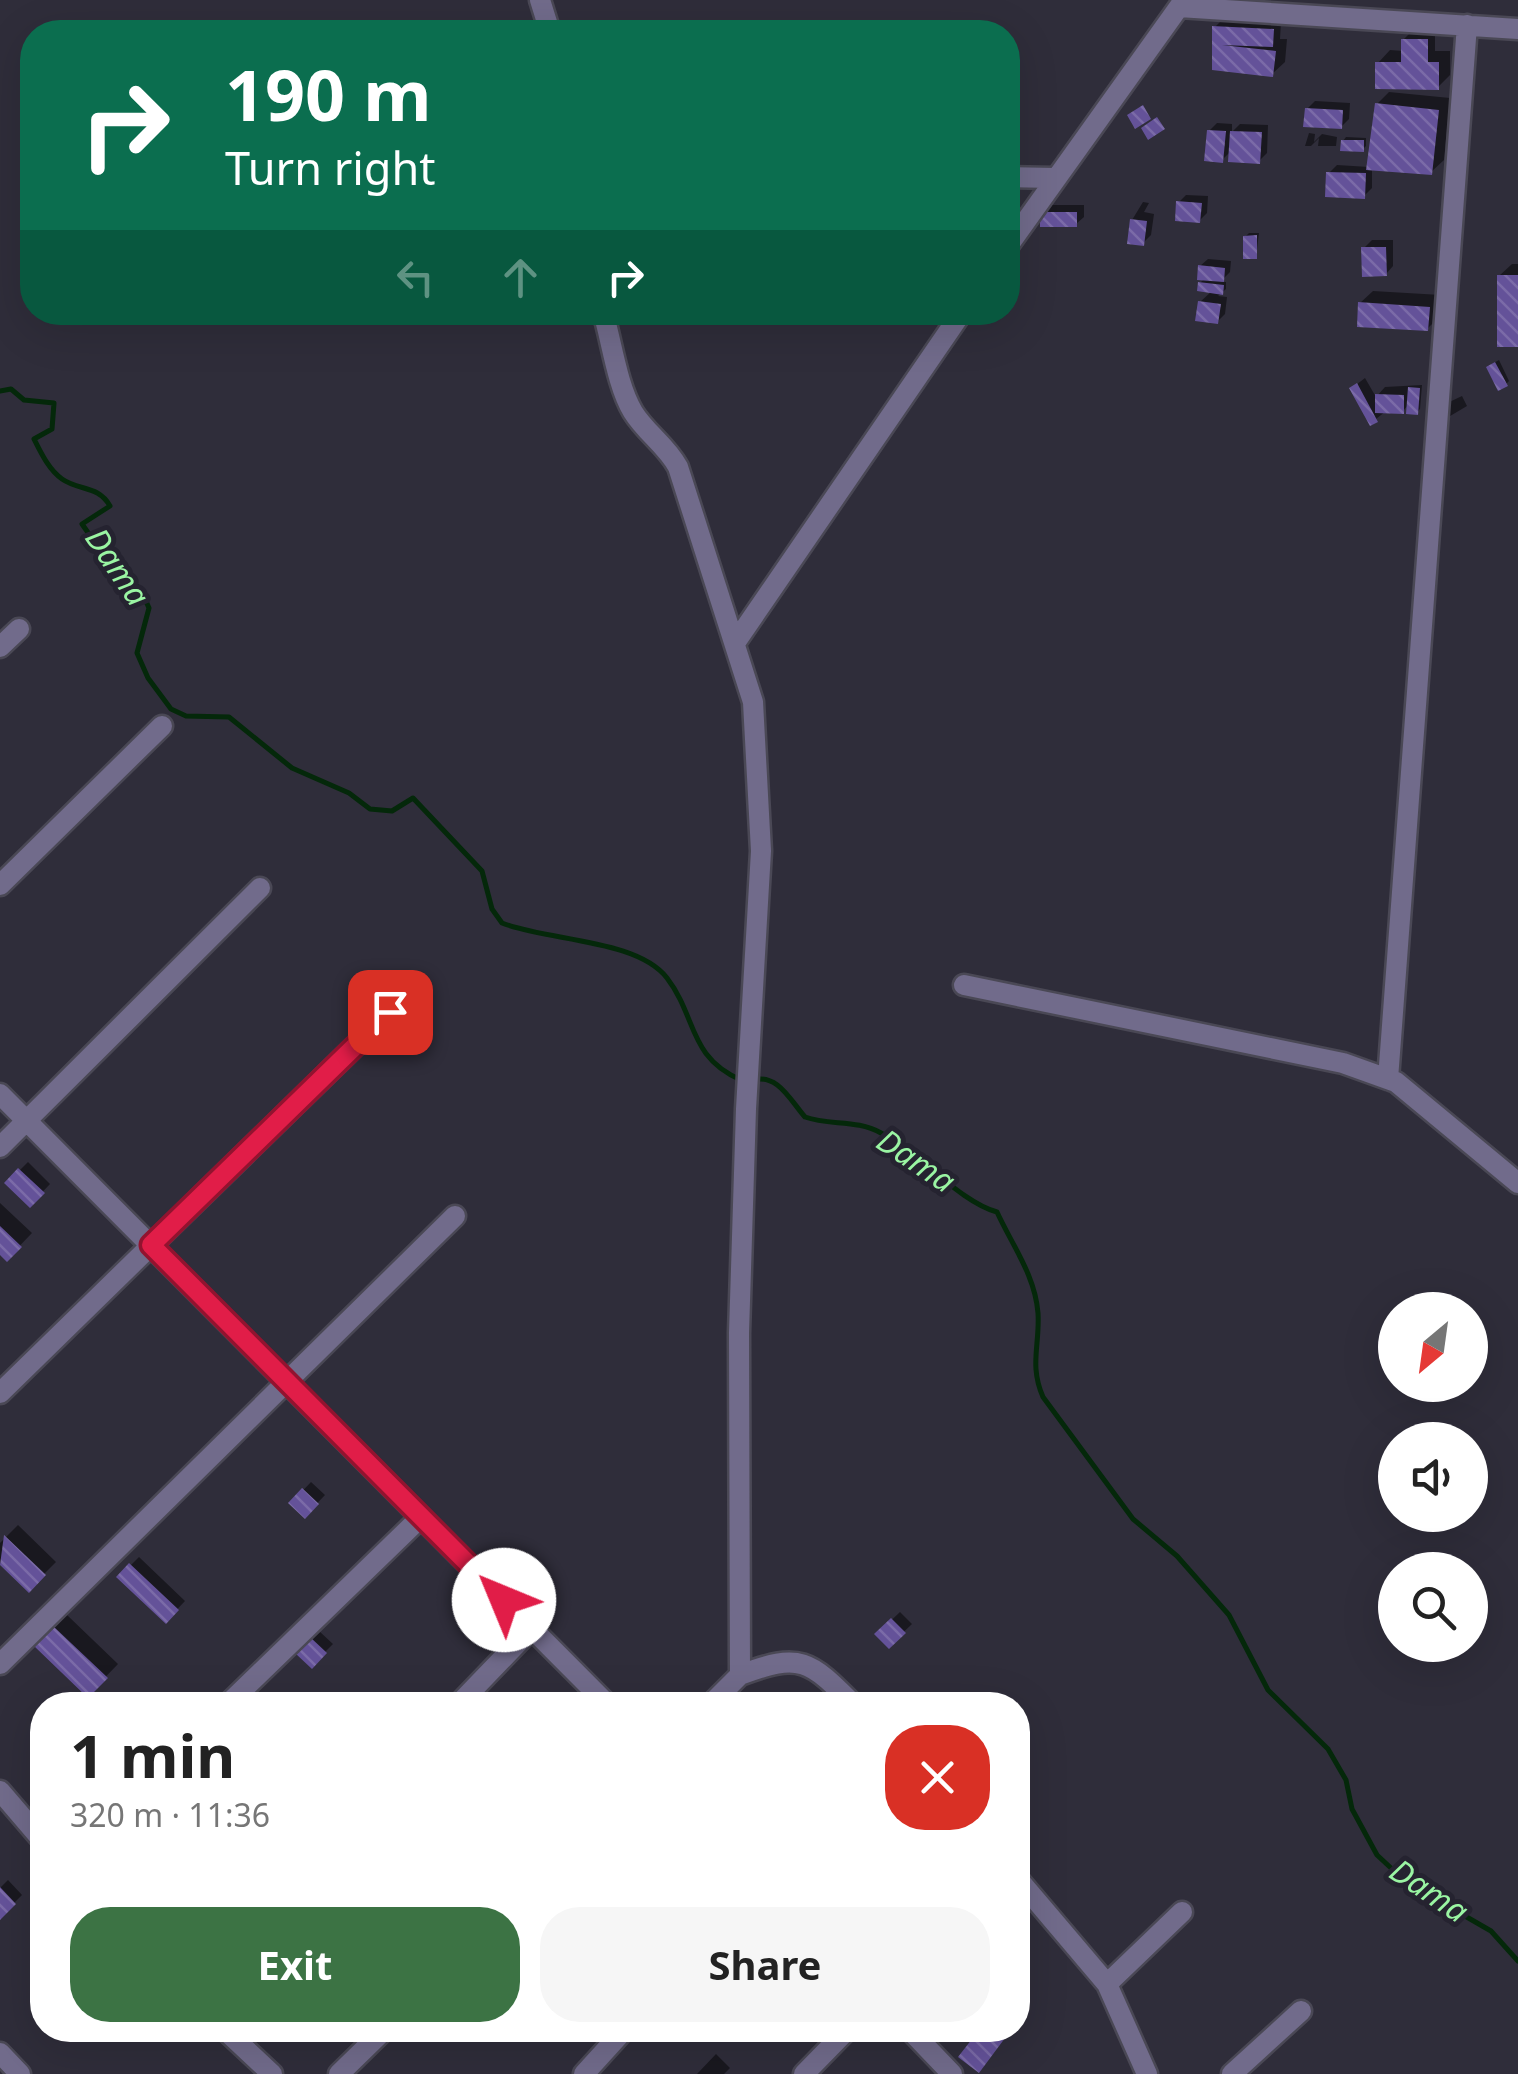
<!DOCTYPE html>
<meta charset="utf-8">
<style>
:root{--surface:#fff;--page:#f6f6f6;--text:#222;--muted:#767676;--accent:#3c7344}
body{margin:0;font-family:"Noto Sans",sans-serif;background:var(--page);color:var(--text);height:100vh;display:flex;flex-direction:column;font-size:38px;white-space:nowrap}
*{box-sizing:border-box;margin:0}
p{font-size:32px;color:var(--muted)}
.icon{flex:none;width:55px;height:55px;fill:none;stroke:currentColor;stroke-width:2;stroke-linecap:round;stroke-linejoin:round}
.map{position:relative;flex:1;overflow:hidden}
.side{position:absolute;left:30px;top:1692px;width:1000px;height:350px;display:flex;flex-direction:column;background:var(--surface);border-radius:40px;box-shadow:0 10px 40px #0002}
.side>*{flex:none}
.hud{position:absolute;left:20px;top:20px;width:1000px;height:305px;border-radius:40px;box-shadow:0 10px 40px #0002;background:#0b6e4f;color:#fff;overflow:hidden}
.needle{width:65px;rotate:209deg}
.controls{position:absolute;left:1378px;top:1292px;display:grid;gap:20px}
.controls a{display:grid;place-items:center;width:110px;height:110px;border-radius:50%;background:var(--surface);box-shadow:0 10px 40px #0002;font-size:50px}
.pin{position:absolute;display:grid;place-items:center;width:85px;height:85px;color:#fff;margin:-42px;border-radius:20px;box-shadow:0 5px 15px #0006}
.me{position:absolute;width:110px;margin:-55px;rotate:315deg;stroke-linejoin:round;filter:drop-shadow(0 0 8px #0008)}
.turn{display:flex;align-items:center;gap:35px;height:210px;padding:0 40px;font-size:45px}
.turn .icon{width:130px;height:130px;stroke-width:2.5}
.turn b{display:block;font-size:70px;line-height:85px}
.lanes{display:flex;align-items:center;height:95px;padding:0 40px;background:#0003;justify-content:center;gap:50px;direction:ltr}
.lanes .off{opacity:.35}
.round{display:grid;place-items:center;flex:none;width:105px;height:105px;border-radius:40px;background:var(--page)}
.head{display:flex;align-items:center;justify-content:space-between;height:170px;padding:0 40px}
h1{font-size:60px;font-weight:700;line-height:75px}
.cta{display:flex;gap:20px;margin-top:auto;padding:20px 40px}
.cta a{flex:1;height:115px;border-radius:40px;background:var(--accent);color:#fff;font-size:40px;font-weight:700;line-height:115px;text-align:center}
.cta a+a{background:var(--page);color:var(--text)}
.map>svg:first-child{display:block}
</style>
<div class="map">
<svg width="1518" height="2074" viewBox="0 0 1518 2074">
<defs>
<pattern id="building-back-hatch" width="6" height="6" patternUnits="userSpaceOnUse" patternTransform="scale(2.5)"><rect width="6" height="6" fill="#645299"/><path d="M-1 5l2 2M0 0l6 6M5-1l2 2" fill="none" stroke="#7b6ba8"/></pattern>
</defs>
<rect width="100%" height="100%" fill="#2f2d3a"/>
<!-- shadow -->
<path fill="#0007" d="M1223 19 1281 22 1280 39H1287L1285 62 1272 74 1215 68V27Z
M1411 32 1435 33V51H1450V75L1438 87 1378 63 1390 50 1403 51V40Z
M1389 92 1450 98 1444 160 1431 172 1372 168V188L1364 196 1329 173 1337 165 1369 167 1377 104Z
M1315 101 1350 103 1349 119 1341 127 1307 109Z
M1217 123 1232 124V132L1240 124 1268 125 1267 153 1259 161 1231 151 1222 160 1209 131Z
M1309 133 1315 134 1314 142 1322 134 1337 137 1336 146H1318L1319 138 1311 146H1305Z
M1346 137 1366 138V146L1363 149 1343 141Z
M1186 195 1208 196 1207 213 1199 221 1179 202Z
M1143 202 1149 203 1144 212 1154 214 1151 235 1143 243 1132 220Z
M1050 205H1084V217L1076 224 1043 213Z
M1249 233H1259L1256 257 1245 237Z
M1372 240H1393V266L1386 274 1364 248Z
M1208 259 1231 261 1230 272 1220 282H1226V289L1218 296 1227 297 1225 314 1217 322 1200 302 1212 291 1200 283 1205 278 1200 266Z
M1512 264H1518V344L1499 276Z
M1373 291 1441 295 1440 316 1427 329 1360 303Z
M1499 360 1509 381 1506 384 1492 364Z
M1365 378 1376 397 1385 387 1422 385 1420 409 1417 412 1409 404 1403 411H1386L1371 423 1352 388Z
M1462 396 1467 406 1440 422 1443 405Z
M28 1162 50 1184 30 1205 7 1183Z
M0 1203 32 1233 7 1259 0 1252Z
M311 1482 325 1495 305 1516 291 1503Z
M18 1525 56 1562 29 1589 0 1562V1543Z
M139 1557 185 1601 166 1621 119 1577Z
M900 1612 912 1624 889 1646 877 1634Z
M67 1615 118 1664 88 1695 37 1646Z
M319 1631 333 1644 312 1665 298 1653Z
M165 1692 179 1705H152Z
M8 1880 22 1895 0 1917V1888Z
M557 2030H576L567 2039Z
M716 2054 730 2068 724 2074H697Z"/>
<g fill="none" stroke-linecap="round" stroke-linejoin="round">
<!-- stream -->
<path stroke="#04280a" stroke-width="5" d="M0 391 11 389 24 400 54 403 52 429 34 439C41 453 49 470 62 479 79 491 98 485 110 506L82 524 105 557 141 590 149 608 137 653 148 678 171 709 186 716 229 717 292 768 349 793 370 809 392 811 413 798 482 871 492 909 502 923C547 941 637 939 667 978 697 1017 688 1057 741 1080
M752 1080C778 1073 790 1100 805 1117 830 1126 856 1119 881 1133 919 1153 960 1202 997 1212 1012 1245 1035 1275 1038 1313 1040 1345 1029 1365 1043 1397L1133 1519 1177 1556 1229 1615 1268 1690 1328 1749 1346 1780 1352 1809 1377 1855 1406 1882 1491 1931 1518 1961"/>
</g>
<!-- building -->
<path fill="url(#building-back-hatch)" d="M1212 26 1274 29 1273 47 1222 45 1276 51 1273 77 1212 70Z
M1401 39H1428V62H1439V90L1375 89V62H1401Z
M1375 103 1439 110 1432 175 1366 170Z
M1143 105 1151 119 1135 129 1127 115Z
M1305 108 1343 110 1342 129 1303 127Z
M1157 117 1165 129 1148 140 1141 128Z
M1207 130 1226 131 1223 163 1204 161Z
M1230 131 1262 132 1260 164 1228 162Z
M1341 140H1364V152L1340 151Z
M1326 172 1366 173 1365 199 1325 197Z
M1176 201 1202 203 1200 223 1175 221Z
M1040 212H1077V227H1040Z
M1130 219 1147 221 1144 246 1127 244Z
M1257 235V259H1243V236Z
M1361 247H1386L1387 276 1362 277Z
M1198 265 1225 268 1224 282 1197 280Z
M1497 275H1518V347H1497Z
M1198 282 1224 285 1223 295 1197 291Z
M1198 301 1221 304 1218 324 1195 321Z
M1358 302 1430 307 1428 331 1357 327Z
M1495 362 1508 386 1498 391 1486 367Z
M1357 383 1378 422 1370 426 1349 388Z
M1408 387 1420 388 1418 415 1406 414Z
M1375 394 1404 395V414L1375 413Z
M18 1168 45 1193 30 1208 4 1183Z
M0 1226 22 1247 7 1262 0 1255Z
M302 1488 319 1504 305 1519 288 1503Z
M4 1535 46 1575 29 1593 0 1565Z
M129 1563 179 1610 166 1624 116 1577Z
M891 1618 906 1633 889 1649 874 1634Z
M53 1626 108 1678 88 1698 34 1646Z
M310 1637 327 1653 312 1669 295 1653Z
M0 1887 16 1904 0 1920Z
M979 2030H1011L979 2073 958 2057Z"/>
<g fill="none" stroke-linecap="round" stroke-linejoin="round">
<defs>
<path id="minor" d="M540 0 550 32
M1179 7 1518 29
M1008 177 1054 178
M1008 246 1184 0
M603 312C612 343 617 385 633 412 646 433 666 445 678 467L753 702 761 851 746 1109 739 1333 740 1675 710 1705
M735 643 962 312
M0 647 19 629
M0 885 162 726
M964 985 1343 1063 1396 1082 1518 1183
M1388 1079 1467 25
M0 1094 608 1705
M0 1147 260 888
M0 1393 390 1012
M0 1664 455 1216
M740 1675C801 1652 809 1660 854 1705
M227 1705 421 1517
M458 1705 532 1628
M0 1791 42 1840
M1018 1879 1107 1984 1147 2074
M1107 1984 1182 1912
M225 2030 272 2074
M910 2030 952 2074
M0 2053 20 2074
M339 2074 384 2030
M584 2074 624 2030
M804 2074 847 2030
M1232 2074 1301 2011"/>
</defs>
<!-- minor casing -->
<use href="#minor" stroke="#4a4855" stroke-width="25"/>
<!-- minor -->
<use href="#minor" stroke="#716b8b" stroke-width="20"/>
</g>
<g fill="none" stroke-linecap="round" stroke-linejoin="round">
<defs>
<path id="route" d="M390 1012 151 1245 504 1600"/>
</defs>
<!-- route casing -->
<use href="#route" stroke="#92132f" stroke-width="25"/>
<!-- route -->
<use href="#route" stroke="#e11d48" stroke-width="18"/>
</g>
<g text-anchor="middle" stroke-width="10" stroke-linejoin="round" paint-order="stroke">
<!-- water labels -->
<g font-size="32" font-style="italic" fill="#9af5a3" stroke="#252330">
<text transform="translate(117 567) rotate(56)" y="11">Dama</text>
<text transform="translate(916 1161) rotate(34)" y="11">Dama</text>
<text transform="translate(1429 1891) rotate(34)" y="11">Dama</text>
</g>
</g>
</svg>
<div class="controls">
<a><svg class="needle" viewBox="-14 -14 28 28"><path d="M0-13l5 13h-10z" fill="#e53935"/><path d="M0 13l5-13h-10z" fill="#767676"/></svg></a>
<a><svg class="icon" aria-label="sound" viewBox="0 0 24 24"><path d="M4 9h4l5-4v14l-5-4H4zM17 9q2 3 0 6"/></svg></a>
<a><svg class="icon" aria-label="search" viewBox="0 0 24 24"><circle cx="10" cy="10" r="6"/><path d="M15 15l6 6"/></svg></a>
</div>
<div class="pin" style="left:390px;top:1012px;background:#d93025"><svg class="icon" aria-label="arrive" viewBox="0 0 24 24"><path d="M6 21V4h12l-3 4 3 4H6"/></svg></div>
<svg class="me" style="left:504px;top:1600px" viewBox="-20 -20 40 40"><circle r="19" fill="#fff"/><path d="M0-13L10 11 0 6-10 11z" fill="#e11d48"/></svg>
<div class="hud">
<div class="turn"><svg class="icon" aria-label="right" viewBox="0 0 24 24"><path d="M7 20v-9h11M14 6l5 5-5 5"/></svg><div><b>190 m</b>Turn right</div></div>
<div class="lanes"><svg class="icon off" aria-label="left" viewBox="0 0 24 24"><path d="M17 20v-9H6M10 6l-5 5 5 5"/></svg><svg class="icon off" aria-label="ahead" viewBox="0 0 24 24"><path d="M12 20V5M6 11l6-6 6 6"/></svg><svg class="icon" aria-label="right" viewBox="0 0 24 24"><path d="M7 20v-9h11M14 6l5 5-5 5"/></svg></div>
</div>
<section class="side">
<div class="head"><div><h1>1 min</h1><p>320 m · 11:36</p></div><a class="round" style="background:#d93025;color:#fff"><svg class="icon" aria-label="close" viewBox="0 0 24 24"><path d="M6 6l12 12M18 6L6 18"/></svg></a></div>
<div class="cta"><a>Exit</a><a>Share</a></div>
</section>
</div>
